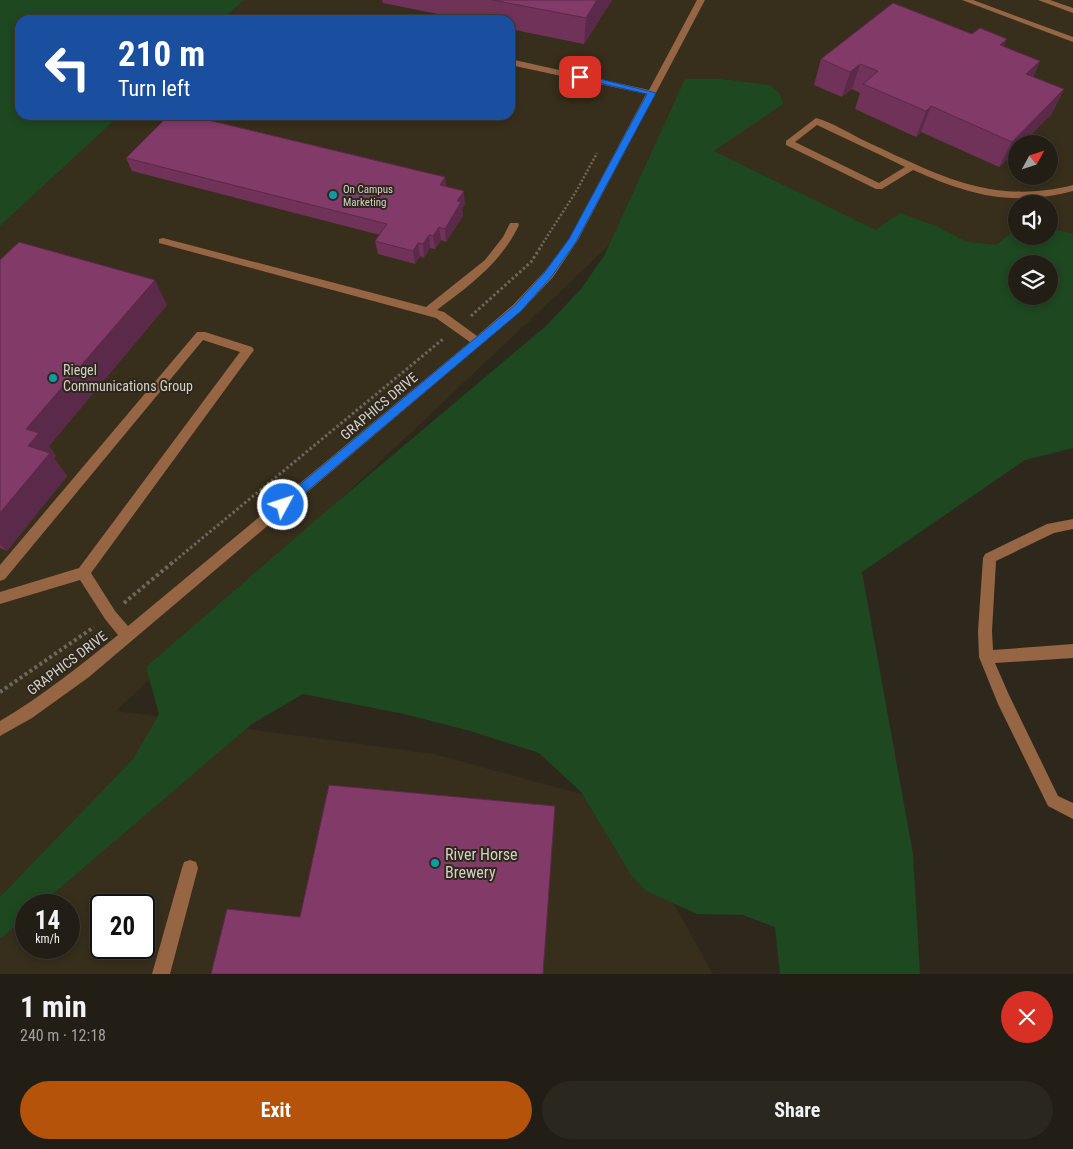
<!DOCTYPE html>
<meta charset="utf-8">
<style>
:root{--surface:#221e15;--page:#2a271e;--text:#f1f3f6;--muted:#a2a2a0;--line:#3f3c34;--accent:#b45309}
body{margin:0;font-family:"Roboto Condensed",sans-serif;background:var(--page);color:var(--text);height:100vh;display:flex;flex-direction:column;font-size:19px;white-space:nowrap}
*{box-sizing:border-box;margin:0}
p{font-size:16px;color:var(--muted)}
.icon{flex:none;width:28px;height:28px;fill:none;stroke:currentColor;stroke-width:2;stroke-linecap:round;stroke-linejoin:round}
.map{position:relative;height:974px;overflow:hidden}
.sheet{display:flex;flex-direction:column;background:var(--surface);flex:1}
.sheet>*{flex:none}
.banner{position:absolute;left:15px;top:15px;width:500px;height:105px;border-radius:15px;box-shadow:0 2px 8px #0003,0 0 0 1px var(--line);background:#1a4fa0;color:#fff;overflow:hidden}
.needle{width:32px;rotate:50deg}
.controls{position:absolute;left:1008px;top:135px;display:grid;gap:10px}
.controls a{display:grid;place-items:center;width:50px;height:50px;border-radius:50%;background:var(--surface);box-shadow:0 2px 8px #0003,0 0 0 1px var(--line);font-size:25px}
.speed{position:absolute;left:15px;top:894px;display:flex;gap:10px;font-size:25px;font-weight:700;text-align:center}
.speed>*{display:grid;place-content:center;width:65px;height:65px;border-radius:50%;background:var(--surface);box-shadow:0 2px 8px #0003,0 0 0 1px var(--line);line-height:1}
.speed small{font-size:12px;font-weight:400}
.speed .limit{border:2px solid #111;border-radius:8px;background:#fff;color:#111}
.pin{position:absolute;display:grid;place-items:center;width:42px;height:42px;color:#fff;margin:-21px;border-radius:10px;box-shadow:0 2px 8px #0006}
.me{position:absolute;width:55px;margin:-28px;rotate:50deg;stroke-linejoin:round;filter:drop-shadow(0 0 4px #0008)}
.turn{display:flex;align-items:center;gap:18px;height:105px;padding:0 20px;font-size:22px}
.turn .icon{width:65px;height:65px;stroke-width:2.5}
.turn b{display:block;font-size:35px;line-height:42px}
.round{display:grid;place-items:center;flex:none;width:52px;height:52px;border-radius:26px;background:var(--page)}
.headline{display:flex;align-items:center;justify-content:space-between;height:85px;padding:0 20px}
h1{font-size:30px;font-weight:700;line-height:38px}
.primary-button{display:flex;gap:10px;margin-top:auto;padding:10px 20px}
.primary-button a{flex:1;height:58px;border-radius:30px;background:var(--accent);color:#fff;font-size:20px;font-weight:700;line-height:58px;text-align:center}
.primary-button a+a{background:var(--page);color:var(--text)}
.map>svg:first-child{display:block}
</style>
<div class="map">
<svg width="1073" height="974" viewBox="0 0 1073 974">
<rect width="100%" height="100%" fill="#2e281c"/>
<!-- built -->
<path fill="#372e1c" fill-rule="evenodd" d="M240 0H1073V273L1049 264 979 265 689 170 116 711 434 754 618 804 713 974H0V212L110 115H510V20H217ZM1016 144H1049V176H1016ZM1016 204H1049V236H1016ZM26 905H69V948H26ZM101 905H144V948H101Z"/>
<!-- green -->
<path fill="#1d4820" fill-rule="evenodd" d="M0 0H244L222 20H20V115H120L0 226Z
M685 79H721L770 85 780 94 783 104 714 151 876 230 900 213 936 226 967 242 996 245 1016 229V236H1049V228L1073 234V448L1025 460 862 572 913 854 920 974H780L775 927 743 915 697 914 646 891 631 875 581 792 539 753 470 731 404 714 303 694 252 724 40 905H26V917L0 939V897L133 759 159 714 146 667 324 513 546 326 581 289 604 256ZM1016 264H1049V296H1016Z"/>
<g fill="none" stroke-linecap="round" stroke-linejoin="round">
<!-- path-far2 -->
<path stroke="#6d685d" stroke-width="2.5" stroke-dasharray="2 2" stroke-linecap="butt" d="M541 246 577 190 597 153"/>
<!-- path-far1 -->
<path stroke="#6d685d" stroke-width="3" stroke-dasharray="2.5 2.5" stroke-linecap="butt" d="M471 316 531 262 542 245
M171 564 443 339"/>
<!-- path -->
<path stroke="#6d685d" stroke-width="4" stroke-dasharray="3 3" stroke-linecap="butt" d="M124 603 173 562
M0 692 94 627"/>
<!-- minor -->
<path fill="#956544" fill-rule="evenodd" d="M697 0H705L578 240 553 277 521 311 89 677 32 718 0 736V721C42 696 80 666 118 635L105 619 80 580 0 604V592L79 568 240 352 203 340 5 579 0 581V565L197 332H205L252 347 254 350 91 573 115 611 128 626 470 342 436 318 159 243V239L163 238 426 307 485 260 503 237 510 223H518L519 225C501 263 470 285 437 310L444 312 477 336 513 305 545 271 569 239 646 94 510 65V59L649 90Z
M962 0H973L1073 37V42Z
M1038 0H1050L1073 8V13Z
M303 18H316L320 20H302Z
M816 118C833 123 849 133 865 141 937 174 991 206 1073 185V191C1012 207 969 195 913 170L882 189H876L786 145V141ZM817 125 893 161 905 167 879 183 795 142Z
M1073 519V529L1054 533 996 561 992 631 993 650 1073 644V658L995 663 1009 695 1058 796 1073 803V819L1048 806 998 704 979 657 978 631 983 558 985 554 1047 524Z
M190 860 196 862 198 868 170 974H152L182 868 184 862Z"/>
</g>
<!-- wall -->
<path fill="#703259" d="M382 0H612L584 44 510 29V20H468L383 3Z
M1004 47 1040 61 1033 77 1064 89 1051 115 1016 144V150L999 167 921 132 916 137 855 109 860 93 852 89 842 97 814 85 821 59Z
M126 158 445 177 446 187 465 204 462 209 463 216 446 242 441 240 435 249 430 248 424 258 420 256 415 264 378 254 375 241 380 235 132 171Z
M0 260 167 305 49 446 56 456 54 458 67 476 7 551 0 548Z"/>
<!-- shaded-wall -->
<path fill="#5b2949" d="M597 0H612L584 44 586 18Z
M1007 39 996 64 1000 45Z
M1040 61 1028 87 1026 74Z
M860 64 852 89 842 97 850 72Z
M1064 89 1051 115 1022 144H1016V150L999 167 1012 142Z
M931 106 921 132 916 137 926 111Z
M445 177 446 190 440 185Z
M464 191 465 204 462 209 463 216 446 242 445 229 457 201Z
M439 227 441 240 435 249 433 236Z
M429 235 430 248 424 258 423 244Z
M418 243 420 256 415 264 413 251Z
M155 280 167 305 49 446 56 456 54 458 67 476 7 551 0 544V513L28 446 26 429Z"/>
<!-- building -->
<path fill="#823a68" stroke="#5b2949" d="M492 0H597L586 18Z
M893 3 972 34 980 28 1007 39 1000 45 1040 61 1026 74 1064 89 1012 142 931 106 926 111 863 84 878 71 860 64 850 72 821 59Z
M169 115H187L445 177 440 185 464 191 457 201 461 202 445 229 439 227 433 236 429 235 423 244 418 243 413 251 375 241 387 224 126 158Z
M19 242 155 280 26 429 39 433 28 446 50 453 0 513V260Z
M329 785 555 806 543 974H211L227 909 300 917Z"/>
<!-- route -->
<path fill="#1a73e8" stroke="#114b97" d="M580 74 656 93 576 242 552 276 521 311 287 508H279L277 505 279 502 514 306 545 272 569 239 647 94 577 78V75Z"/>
<!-- markers -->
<g fill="#0f9aa8" stroke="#2e281c" stroke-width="2">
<circle cx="333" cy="195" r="5"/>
<circle cx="53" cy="378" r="5"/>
<circle cx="435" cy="863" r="5"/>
</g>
<g text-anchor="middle" stroke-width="4" stroke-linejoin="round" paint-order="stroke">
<!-- far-poi labels -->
<g font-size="11" fill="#d5d1ca" stroke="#2e281c" text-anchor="start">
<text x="343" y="193">On Campus<tspan x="343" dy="13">Marketing</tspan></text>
</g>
<!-- poi labels -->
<g font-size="14" fill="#d5d1ca" stroke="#2e281c" text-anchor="start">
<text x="63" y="375">Riegel<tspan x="63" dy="16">Communications Group</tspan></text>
</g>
<!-- street labels -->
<g font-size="14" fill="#d5d1ca" stroke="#2e281c">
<text transform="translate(379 406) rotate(-40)" y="5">GRAPHICS DRIVE</text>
<text transform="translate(67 663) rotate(-37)" y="5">GRAPHICS DRIVE</text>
</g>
<!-- near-poi labels -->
<g font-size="16" fill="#d5d1ca" stroke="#2e281c" text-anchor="start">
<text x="445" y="860">River Horse<tspan x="445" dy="18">Brewery</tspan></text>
</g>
</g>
</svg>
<div class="controls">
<a><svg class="needle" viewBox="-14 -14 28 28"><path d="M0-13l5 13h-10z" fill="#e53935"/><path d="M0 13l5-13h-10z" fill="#a2a2a0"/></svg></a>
<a><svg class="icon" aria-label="sound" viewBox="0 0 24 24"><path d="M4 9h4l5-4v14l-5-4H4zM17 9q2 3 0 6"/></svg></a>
<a><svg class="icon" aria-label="layers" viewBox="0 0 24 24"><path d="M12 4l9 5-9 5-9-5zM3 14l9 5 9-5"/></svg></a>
</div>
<div class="speed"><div>14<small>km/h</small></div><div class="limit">20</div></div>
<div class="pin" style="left:580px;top:77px;background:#d93025"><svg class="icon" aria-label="arrive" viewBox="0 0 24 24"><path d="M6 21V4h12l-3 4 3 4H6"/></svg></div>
<svg class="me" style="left:283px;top:505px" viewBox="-20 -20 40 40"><circle r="17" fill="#1a73e8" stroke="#fff" stroke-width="3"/><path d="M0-11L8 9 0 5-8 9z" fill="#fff"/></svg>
<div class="banner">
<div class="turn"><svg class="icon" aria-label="left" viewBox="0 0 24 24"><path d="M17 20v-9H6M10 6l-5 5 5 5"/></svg><div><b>210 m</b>Turn left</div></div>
</div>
</div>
<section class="sheet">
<div class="headline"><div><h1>1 min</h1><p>240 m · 12:18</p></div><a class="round" style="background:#d93025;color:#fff"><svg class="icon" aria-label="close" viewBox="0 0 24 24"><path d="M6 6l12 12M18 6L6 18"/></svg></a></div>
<div class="primary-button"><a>Exit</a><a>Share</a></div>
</section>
